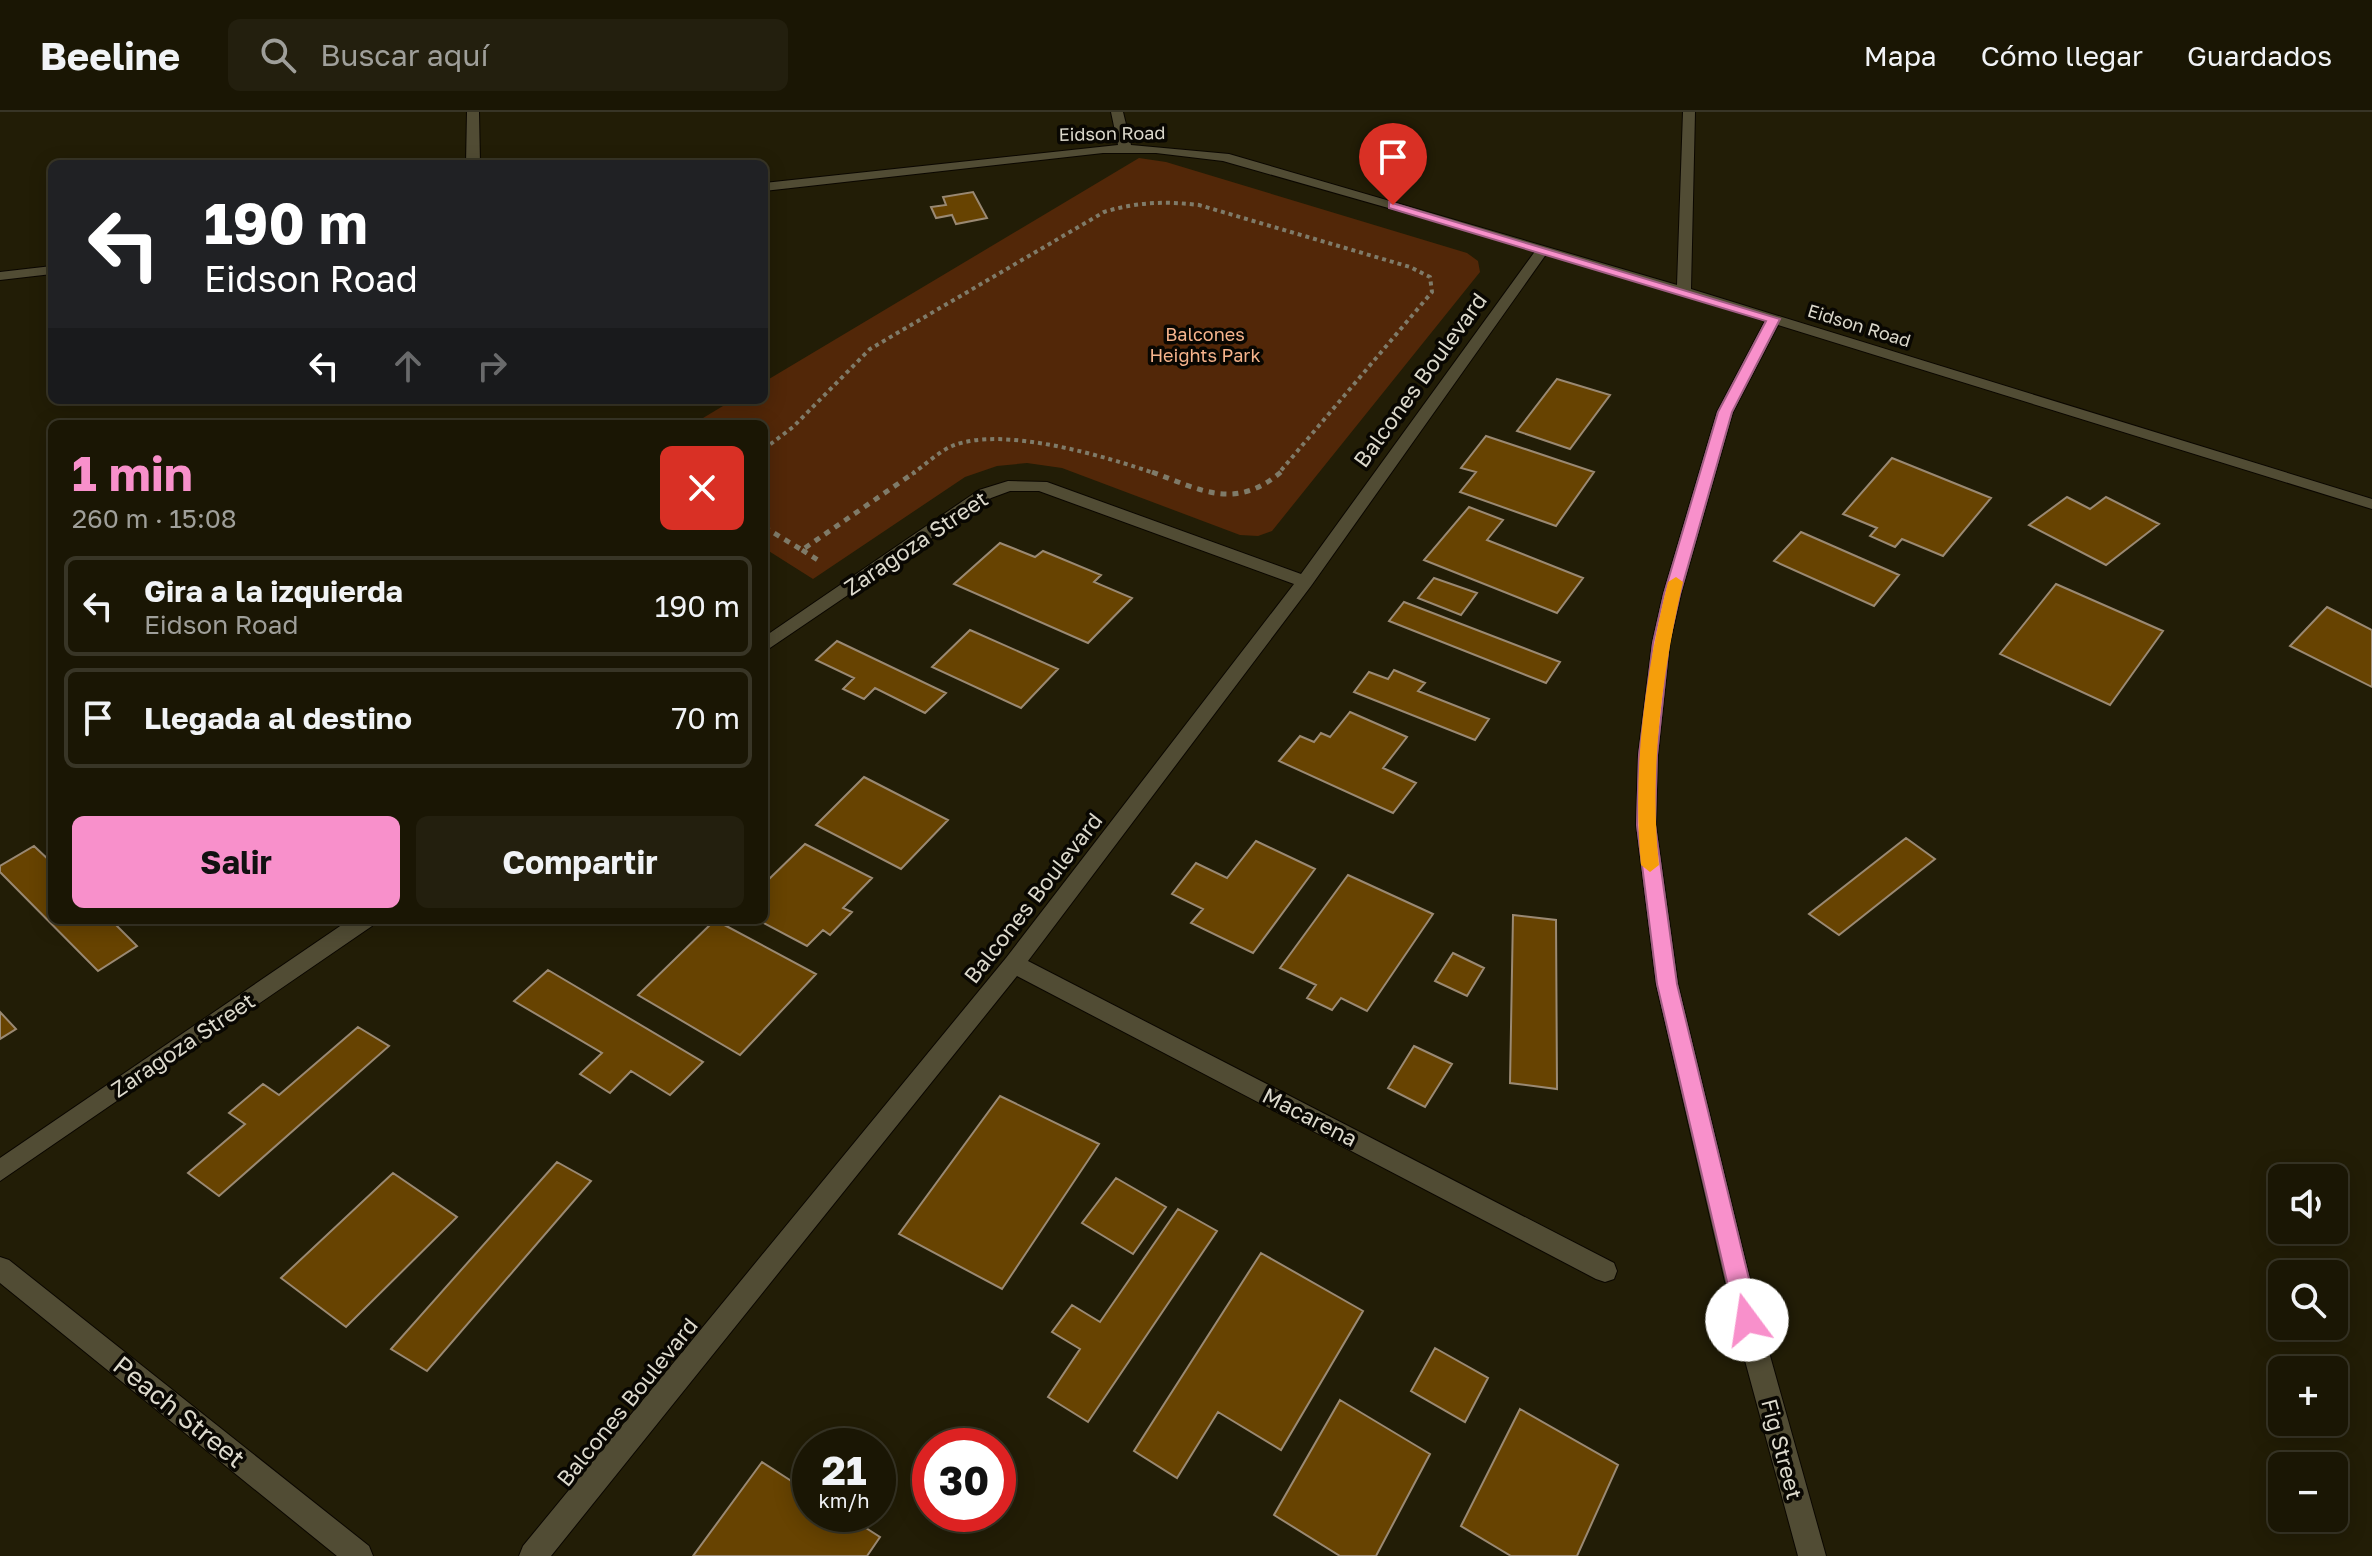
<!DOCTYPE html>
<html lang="es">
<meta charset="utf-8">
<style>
:root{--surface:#1a1604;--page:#231f0e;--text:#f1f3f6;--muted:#9f9f9a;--line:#383526;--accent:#f890cb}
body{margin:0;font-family:"Golos Text",sans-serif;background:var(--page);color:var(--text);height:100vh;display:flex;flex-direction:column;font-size:30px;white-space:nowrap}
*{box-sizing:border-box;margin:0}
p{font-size:26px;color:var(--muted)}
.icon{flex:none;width:44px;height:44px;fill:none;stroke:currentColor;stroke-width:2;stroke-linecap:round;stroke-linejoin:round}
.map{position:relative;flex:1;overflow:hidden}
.side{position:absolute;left:48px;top:308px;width:720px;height:504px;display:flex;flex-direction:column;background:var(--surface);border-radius:12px;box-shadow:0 4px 20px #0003,0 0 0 2px var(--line)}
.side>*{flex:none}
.top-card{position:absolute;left:48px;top:48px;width:720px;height:244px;border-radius:12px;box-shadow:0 4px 20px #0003,0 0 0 2px var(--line);background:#202124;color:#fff;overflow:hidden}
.buttons{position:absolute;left:2268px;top:1052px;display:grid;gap:16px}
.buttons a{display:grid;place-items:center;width:80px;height:80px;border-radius:12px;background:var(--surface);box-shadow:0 4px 20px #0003,0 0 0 2px var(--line);font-size:40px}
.speed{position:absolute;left:792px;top:1316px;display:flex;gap:16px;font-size:40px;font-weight:700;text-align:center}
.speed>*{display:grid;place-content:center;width:104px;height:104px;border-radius:50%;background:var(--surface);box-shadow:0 4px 20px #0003,0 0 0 2px var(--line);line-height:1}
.speed small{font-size:20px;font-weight:400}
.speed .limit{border:12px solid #d22;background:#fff;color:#111}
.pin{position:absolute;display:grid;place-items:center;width:68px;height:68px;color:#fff;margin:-82px -34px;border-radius:50% 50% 50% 0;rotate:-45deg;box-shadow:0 0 8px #0007}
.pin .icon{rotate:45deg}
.me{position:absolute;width:88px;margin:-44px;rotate:346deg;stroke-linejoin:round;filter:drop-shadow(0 0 6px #0008)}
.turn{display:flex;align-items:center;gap:28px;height:168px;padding:0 24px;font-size:36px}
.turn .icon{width:104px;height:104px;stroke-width:2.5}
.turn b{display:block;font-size:56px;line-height:68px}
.lanes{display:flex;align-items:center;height:76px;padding:0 24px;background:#0003;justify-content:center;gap:40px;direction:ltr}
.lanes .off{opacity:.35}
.round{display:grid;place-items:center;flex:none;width:84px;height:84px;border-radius:12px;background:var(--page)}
.head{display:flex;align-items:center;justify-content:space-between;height:136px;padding:0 24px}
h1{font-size:48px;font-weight:700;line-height:60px;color:var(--accent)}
.cta{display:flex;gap:16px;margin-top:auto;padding:16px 24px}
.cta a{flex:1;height:92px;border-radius:12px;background:var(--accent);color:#111;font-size:32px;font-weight:700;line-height:92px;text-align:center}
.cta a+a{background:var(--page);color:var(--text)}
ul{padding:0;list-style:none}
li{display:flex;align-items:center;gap:24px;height:100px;margin:0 16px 12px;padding:0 8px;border:4px solid var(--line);border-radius:12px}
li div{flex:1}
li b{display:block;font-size:30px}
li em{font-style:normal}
header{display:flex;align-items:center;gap:48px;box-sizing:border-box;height:112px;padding:0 40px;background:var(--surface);border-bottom:2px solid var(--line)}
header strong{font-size:38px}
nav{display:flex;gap:44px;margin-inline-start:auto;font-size:28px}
.search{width:560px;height:72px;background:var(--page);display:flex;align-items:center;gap:20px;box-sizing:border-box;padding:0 28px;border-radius:12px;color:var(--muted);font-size:30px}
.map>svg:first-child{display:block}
</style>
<header>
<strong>Beeline</strong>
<div class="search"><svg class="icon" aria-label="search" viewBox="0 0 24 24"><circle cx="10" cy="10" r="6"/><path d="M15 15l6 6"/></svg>Buscar aquí</div>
<nav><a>Mapa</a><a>Cómo llegar</a><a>Guardados</a></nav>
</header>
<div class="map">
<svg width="2372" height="1444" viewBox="0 0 2372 1444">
<rect width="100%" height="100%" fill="#221d06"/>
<!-- green -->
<path fill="#522708" d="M1139 46 1166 50 1467 141 1478 149 1480 160 1272 419 1258 424 1240 423 1062 356 1027 351 997 354 965 365 813 467 764 436V312H693L733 288H764V270Z"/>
<!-- building -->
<path fill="#674301" stroke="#9a8973" stroke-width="2" d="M973 80 987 106 956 112 952 103 936 106 931 95 946 93 943 85Z
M1557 267 1610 283 1570 337 1517 319Z
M1486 324 1594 360 1556 414 1460 380 1476 360 1461 356Z
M1892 346 1991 386 1943 444 1902 427 1895 435 1870 424 1877 416 1843 402Z
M2067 385 2090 397 2106 385 2159 412 2106 453 2029 413Z
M1469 395 1503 408 1487 428 1583 466 1557 501 1424 448Z
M1801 420 1899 463 1874 494 1774 449Z
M1000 431 1035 445 1043 439 1101 463 1094 470 1132 486 1088 531 954 472Z
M1434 466 1477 481 1461 503 1418 486Z
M2056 472 2163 519 2110 593 2000 542Z
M1404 490 1560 550 1546 571 1389 509Z
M2327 495 2372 518V575L2290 534Z
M970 518 1058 557 1021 596 932 555Z
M837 529 946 581 925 601 875 576 864 587 843 577 854 566 816 548Z
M1394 558 1425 571 1418 579 1489 607 1475 628 1354 580 1369 560 1388 567Z
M1350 600 1407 625 1383 656 1416 671 1393 701 1279 649 1300 624 1314 630 1321 621 1330 625Z
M864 665 948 708 901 757 816 713Z
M1906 726 1935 747 1839 823 1809 802Z
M1256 729 1315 757 1253 841 1191 811 1203 797 1172 782 1196 751 1227 766Z
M805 732 872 766 843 796 852 800 830 823 823 818 807 834 758 808H764V772Z
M34 734 52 751V808H111L137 834 98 859 0 760V754Z
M1348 763 1433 802 1367 899 1341 886 1332 898 1307 886 1316 873 1280 856Z
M1513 803 1556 808 1557 977 1510 971Z
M715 808 816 862 740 943 638 883Z
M1453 841 1484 856 1467 884 1435 869Z
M548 858 703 950 670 983 631 959 610 981 580 962 602 941 514 889Z
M0 900 16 917 0 927Z
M358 915 389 934 219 1084 188 1061 245 1012 229 1001 263 972 279 983Z
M1414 934 1452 952 1425 995 1388 976Z
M1000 984 1099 1032 1002 1177 899 1122Z
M557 1050 591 1069 427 1259 391 1237Z
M393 1061 457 1105 346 1215 281 1166Z
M1116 1066 1166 1095 1133 1142 1082 1111Z
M1178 1097 1217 1119 1088 1310 1048 1285 1080 1237 1052 1220 1072 1193 1100 1210Z
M1261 1141 1363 1199 1281 1338 1218 1300 1177 1366 1134 1339Z
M1435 1236 1488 1266 1465 1310 1411 1279Z
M1340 1288 1430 1342 1376 1444H1340L1274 1403Z
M1520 1297 1618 1353 1577 1444H1511L1461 1414Z
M762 1350 810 1381V1402H844L880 1425 867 1444H693Z"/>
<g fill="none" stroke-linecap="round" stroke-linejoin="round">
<defs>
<path id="minor" d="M467 0H479L480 52H466Z
M1111 0H1123L1131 33 1229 42 1677 173 1683 0H1695L1691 177 2372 387V397L1778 213 1733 300 1681 482 1670 531 1658 643 1656 713 1678 872 1760 1208 1826 1444H1798L1734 1208 1656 872 1636 713 1638 643 1652 531 1663 482 1717 300 1765 209 1547 141 1311 474 1028 849 1614 1151 1617 1159 1614 1167 1605 1170 1596 1167 1017 864 551 1444H519L523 1434 1006 846 1294 472 1039 379H1010L991 386 764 540V525L979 378 1008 369 1047 370 1301 462 1536 138 1223 49 1156 41H1103L764 79V71L1118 33Z
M52 154V162L0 168V160Z
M349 808H375L372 814 0 1069V1046Z
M0 1145 9 1148 369 1434 373 1444H337L0 1171Z"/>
</defs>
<!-- minor casing -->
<use href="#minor" stroke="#0b0700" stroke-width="2"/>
<!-- path-far1 -->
<path stroke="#7f7b69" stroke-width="4" stroke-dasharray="4 4" stroke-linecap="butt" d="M764 337 793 315 870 237 1104 100C1136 90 1166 89 1199 93L1410 155 1430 165 1432 180 1278 362
M912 362C924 354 938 340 952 334 1003 313 1107 345 1157 362"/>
<!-- path -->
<path stroke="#7f7b69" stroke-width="5" stroke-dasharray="6 6" stroke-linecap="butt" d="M1152 360C1201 378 1235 399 1281 360
M764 415 802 438 915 360
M802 438 821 450"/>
<!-- minor -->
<use href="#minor" fill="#514c34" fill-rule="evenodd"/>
</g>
<!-- route -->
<path fill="#f890cb" stroke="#a15e84" stroke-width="2" d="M1389 90 1780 207 1732 300 1680 482 1669 531 1657 643 1655 713 1677 872 1759 1208 1755 1215 1747 1219 1739 1215 1736 1208 1657 872 1637 713 1639 643 1653 531 1664 482 1718 300 1766 209 1389 96Z"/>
<!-- slow -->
<path fill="#f59e0b" d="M1676 465 1683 470C1662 562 1649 659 1659 753L1650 760 1641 753C1632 659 1645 562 1668 470Z"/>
<g text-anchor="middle" stroke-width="7" stroke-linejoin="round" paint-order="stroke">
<!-- far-street labels -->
<g font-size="18" fill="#dcd9cc" stroke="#090702">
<text transform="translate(1112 22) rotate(-1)" y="6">Eidson Road</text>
<text transform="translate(1859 214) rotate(17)" y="6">Eidson Road</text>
</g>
<!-- far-park labels -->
<g font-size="18" fill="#f6b48c" stroke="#090702">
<text x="1205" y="229">Balcones<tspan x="1205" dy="21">Heights Park</tspan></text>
</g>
<!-- street labels -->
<g font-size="22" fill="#dcd9cc" stroke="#090702">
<text transform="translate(1420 268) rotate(-54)" y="8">Balcones Boulevard</text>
<text transform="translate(916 431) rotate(-34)" y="8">Zaragoza Street</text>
<text transform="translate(1033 786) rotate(-52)" y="8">Balcones Boulevard</text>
<text transform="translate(183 933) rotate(-34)" y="8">Zaragoza Street</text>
<text transform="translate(1310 1005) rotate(27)" y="8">Macarena</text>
<text transform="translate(627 1290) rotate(-51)" y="8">Balcones Boulevard</text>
<text transform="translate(1782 1337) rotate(75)" y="8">Fig Street</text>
</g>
<!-- near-street labels -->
<g font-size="26" fill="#dcd9cc" stroke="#090702">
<text transform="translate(179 1300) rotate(39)" y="9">Peach Street</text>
</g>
</g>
</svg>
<div class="buttons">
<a><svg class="icon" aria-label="sound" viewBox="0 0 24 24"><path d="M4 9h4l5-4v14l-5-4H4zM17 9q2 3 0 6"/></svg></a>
<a><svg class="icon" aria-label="search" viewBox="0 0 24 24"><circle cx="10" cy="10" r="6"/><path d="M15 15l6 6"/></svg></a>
<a>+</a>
<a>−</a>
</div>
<div class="speed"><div>21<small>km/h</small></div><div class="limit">30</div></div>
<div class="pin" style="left:1393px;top:93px;background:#d93025"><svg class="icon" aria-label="arrive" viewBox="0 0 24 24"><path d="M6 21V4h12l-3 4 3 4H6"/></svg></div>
<svg class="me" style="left:1747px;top:1208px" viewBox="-20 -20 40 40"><circle r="19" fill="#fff"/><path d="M0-13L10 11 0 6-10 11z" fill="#f890cb"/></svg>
<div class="top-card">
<div class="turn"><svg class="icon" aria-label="left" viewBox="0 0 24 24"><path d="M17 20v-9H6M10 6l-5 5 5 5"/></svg><div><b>190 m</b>Eidson Road</div></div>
<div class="lanes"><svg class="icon" aria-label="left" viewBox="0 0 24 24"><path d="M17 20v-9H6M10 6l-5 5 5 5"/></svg><svg class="icon off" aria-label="ahead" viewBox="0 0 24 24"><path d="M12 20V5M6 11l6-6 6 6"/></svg><svg class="icon off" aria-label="right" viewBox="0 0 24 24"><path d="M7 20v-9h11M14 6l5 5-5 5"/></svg></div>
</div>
<section class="side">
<div class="head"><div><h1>1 min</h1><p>260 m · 15:08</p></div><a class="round" style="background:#d93025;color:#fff"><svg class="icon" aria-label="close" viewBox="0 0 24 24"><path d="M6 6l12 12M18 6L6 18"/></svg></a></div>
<ul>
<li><svg class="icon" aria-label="left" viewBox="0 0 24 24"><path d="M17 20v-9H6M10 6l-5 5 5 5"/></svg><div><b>Gira a la izquierda</b><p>Eidson Road</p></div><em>190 m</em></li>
<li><svg class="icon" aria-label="arrive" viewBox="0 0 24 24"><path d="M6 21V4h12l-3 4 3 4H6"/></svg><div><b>Llegada al destino</b></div><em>70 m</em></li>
</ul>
<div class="cta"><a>Salir</a><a>Compartir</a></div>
</section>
</div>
